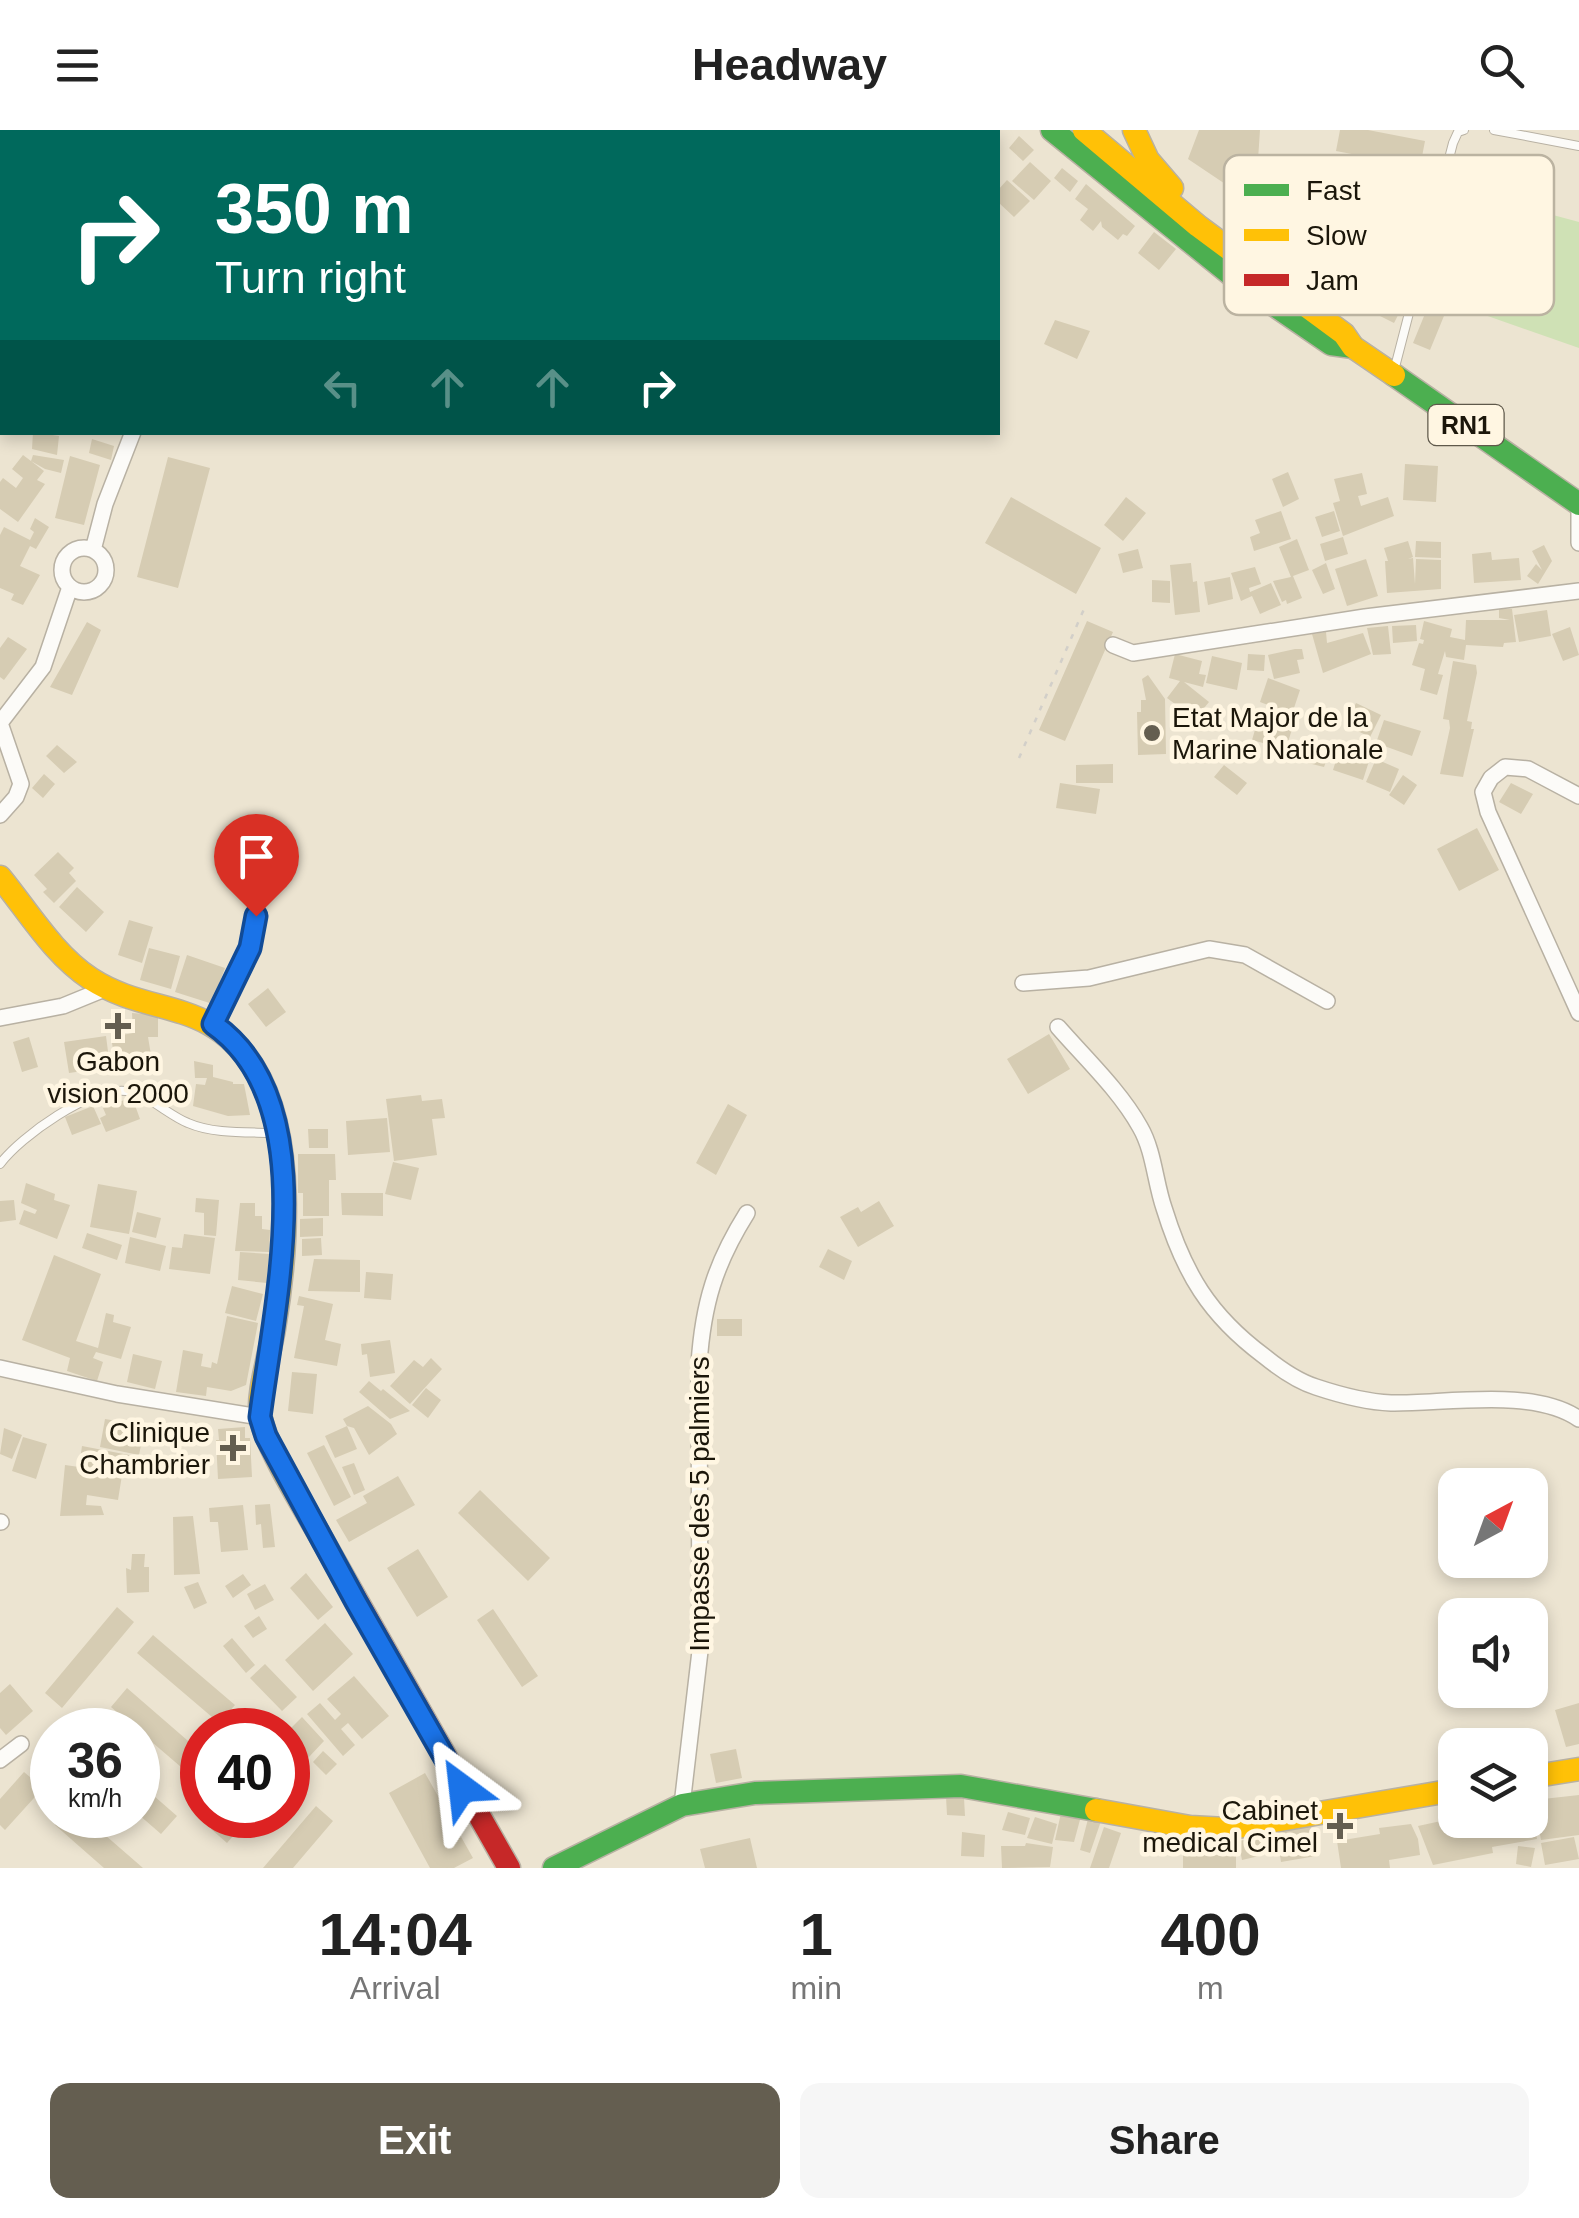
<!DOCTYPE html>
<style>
:root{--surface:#fff;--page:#f6f6f6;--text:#222;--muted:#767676;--accent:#645e50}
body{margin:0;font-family:Helvetica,sans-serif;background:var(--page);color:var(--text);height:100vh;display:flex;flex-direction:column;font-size:38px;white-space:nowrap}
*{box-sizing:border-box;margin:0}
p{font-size:32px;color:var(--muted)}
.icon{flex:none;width:55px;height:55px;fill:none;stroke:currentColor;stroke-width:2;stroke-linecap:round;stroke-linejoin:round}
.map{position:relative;height:1738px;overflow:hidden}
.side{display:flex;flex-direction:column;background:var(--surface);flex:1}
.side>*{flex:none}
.top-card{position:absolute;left:0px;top:0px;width:1000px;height:305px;box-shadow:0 5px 15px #0003;background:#00695c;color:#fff;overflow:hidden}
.needle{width:65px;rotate:41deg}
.fabs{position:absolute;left:1438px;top:1338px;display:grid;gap:20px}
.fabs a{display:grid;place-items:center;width:110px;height:110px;border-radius:20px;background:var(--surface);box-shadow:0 5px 15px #0003;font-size:50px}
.speed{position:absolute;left:30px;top:1578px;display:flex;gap:20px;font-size:50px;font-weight:700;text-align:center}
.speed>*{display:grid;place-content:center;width:130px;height:130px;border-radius:50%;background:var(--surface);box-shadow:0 5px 15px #0003;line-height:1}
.speed small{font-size:25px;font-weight:400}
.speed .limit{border:15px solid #d22;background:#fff;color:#111}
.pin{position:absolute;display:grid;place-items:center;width:85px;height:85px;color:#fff;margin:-102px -42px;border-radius:50% 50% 50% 0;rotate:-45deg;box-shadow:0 0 10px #0007}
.pin .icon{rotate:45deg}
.me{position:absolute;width:110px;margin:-55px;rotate:330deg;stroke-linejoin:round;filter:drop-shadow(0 0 8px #0008)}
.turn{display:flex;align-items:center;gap:35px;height:210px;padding:0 50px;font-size:45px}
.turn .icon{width:130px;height:130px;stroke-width:2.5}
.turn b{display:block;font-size:70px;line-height:85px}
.lanes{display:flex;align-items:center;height:95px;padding:0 50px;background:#0003;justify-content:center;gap:50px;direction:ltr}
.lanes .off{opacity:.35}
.eta{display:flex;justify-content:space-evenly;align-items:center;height:170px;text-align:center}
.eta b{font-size:60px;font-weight:700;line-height:70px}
.primary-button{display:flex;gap:20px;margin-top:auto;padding:20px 50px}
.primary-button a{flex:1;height:115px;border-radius:20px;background:var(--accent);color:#fff;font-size:40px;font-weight:700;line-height:115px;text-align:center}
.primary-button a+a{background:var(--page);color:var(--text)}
header{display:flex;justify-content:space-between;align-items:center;height:130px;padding:0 50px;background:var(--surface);font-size:45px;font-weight:700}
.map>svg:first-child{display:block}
</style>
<header><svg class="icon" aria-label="menu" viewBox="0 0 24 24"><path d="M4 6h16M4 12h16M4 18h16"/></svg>Headway<svg class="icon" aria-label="search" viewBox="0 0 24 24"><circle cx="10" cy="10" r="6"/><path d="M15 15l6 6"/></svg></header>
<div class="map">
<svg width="1579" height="1738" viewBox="0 0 1579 1738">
<rect width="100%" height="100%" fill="#ece4d1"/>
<!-- green -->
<path fill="#cfe1b5" d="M1455 59 1579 92V218L1445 171Z"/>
<!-- building -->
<path fill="#d6ccb3" d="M1199 0H1260L1255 74 1188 29Z
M1340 0H1368L1425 11 1420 37 1336 21Z
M1019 6 1034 20 1023 31 1009 18Z
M1030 32 1051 51 1034 70 1012 51Z
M1062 38 1078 51 1070 62 1054 48Z
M1007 50 1030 71 1014 87 998 72V60Z
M1086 54 1135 96 1127 106 1123 104 1118 110 1102 97 1101 91 1093 101 1080 90 1088 79 1075 69Z
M1154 102 1176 119 1159 140 1138 123Z
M1395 150 1412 158 1394 193 1378 185Z
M1429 174 1446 181 1430 220 1413 213Z
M1055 190 1090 201 1077 229 1044 214Z
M33 302 59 306 57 325 32 319Z
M92 309 114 316 111 330 89 323Z
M23 325 31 331 33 325 64 330 61 343 45 339 31 331 44 341 37 350 45 354 18 392 0 379V352L3 348 16 358 23 348 12 339Z
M70 326 100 335 84 395 55 388Z
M168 327 210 338 178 458 137 447Z
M1405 334 1438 336 1436 372 1403 370Z
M1288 342 1299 369 1283 377 1272 349Z
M1362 343 1367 364 1358 366 1361 376 1388 367 1394 386 1343 406 1333 373 1340 371 1334 349Z
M1011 367 1101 418 1076 464 985 413Z
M1126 367 1146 383 1123 411 1104 395Z
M1281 381 1291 409 1254 421 1250 407 1260 403 1255 390Z
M1334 381 1340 401 1322 407 1315 387Z
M35 388 49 397 36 419 30 416 20 436 40 445 23 475 11 470 14 464 0 458V405L4 397 30 410 34 402 30 399Z
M1343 407 1348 424 1325 431 1320 414Z
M1297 409 1309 440 1293 446 1302 468 1287 474 1286 470 1282 472 1273 451 1291 447 1279 417Z
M1408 411 1413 427 1408 429 1413 428 1415 454 1416 429 1441 430V459L1387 463 1385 431H1388L1384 418Z
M1416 411 1441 412V428L1415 427Z
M1544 415 1552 431 1538 454 1527 446 1536 434 1542 440 1532 421Z
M1138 419 1143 438 1123 443 1118 424Z
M1491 422 1492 430 1519 428 1521 450 1474 453 1472 424Z
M1366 429 1378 466 1347 476 1335 439Z
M1191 433 1193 452 1197 451 1200 482 1175 485 1170 435Z
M1326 433 1335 459 1323 464 1312 440Z
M1255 437 1261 454 1249 458 1250 462 1271 453 1281 475 1260 484 1252 466 1241 471 1231 443Z
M1230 447 1233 469 1208 475 1204 452Z
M1152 450 1170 451V473L1152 472Z
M1499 479H1512L1516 512 1504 513 1503 517 1466 515 1464 530 1446 527 1445 521 1438 544 1443 545 1437 565 1420 560 1425 539 1412 535 1419 513 1423 514 1424 510 1420 509 1424 491 1452 499 1450 507 1465 510 1466 490H1510L1499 488Z
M1547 480 1551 506 1519 512 1514 485Z
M1087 491 1113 502 1065 611 1039 600Z
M87 492 101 500 72 565 50 557Z
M1416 495 1417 511 1393 513 1392 496Z
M1388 496 1391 524 1373 525 1367 498Z
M1570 497 1579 525 1563 531 1552 504Z
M1326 502 1327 513 1363 503 1371 524 1323 543 1312 504Z
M8 507 27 519 4 550 0 547V518Z
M1295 519H1302L1304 529 1297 530 1300 543 1274 549 1268 525Z
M1175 524 1202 531 1199 544 1206 545 1203 557 1184 552 1209 572 1195 589 1167 568 1180 551 1169 548Z
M1248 524 1265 525 1264 541 1247 540Z
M1212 526 1242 533 1237 560 1206 553Z
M1453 531 1476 535 1477 543 1467 591 1472 592 1471 599H1474L1463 647 1440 644 1450 598 1449 590 1443 589Z
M1148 545 1165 569 1166 624 1138 625 1137 582H1141V570H1146L1142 549Z
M1268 548 1300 560 1292 584 1260 572Z
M1356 573 1381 585 1370 607 1345 595Z
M1260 583 1294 593 1288 612 1276 608 1274 616 1252 610Z
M1384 590 1421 601 1412 626 1376 613Z
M1302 611 1330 621 1324 637 1296 630Z
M57 615 77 632 64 643 46 626Z
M1340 618 1370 628 1363 650 1333 640Z
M1376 629 1399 639 1390 662 1366 652Z
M1113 634V653H1076V635Z
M1224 635 1247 653 1237 665 1214 647Z
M44 644 55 654 43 668 32 658Z
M1403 645 1417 655 1404 675 1389 665Z
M1060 653 1100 659 1096 684 1056 678Z
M1511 653 1533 664 1521 684 1499 672Z
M1477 698 1499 740 1459 761 1437 719Z
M58 722 74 738 69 743 76 751 54 773 43 762 47 759 34 745Z
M77 757 104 782 86 802 59 777Z
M129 790 153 797 142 833 118 825Z
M149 818 180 826 171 859 140 850Z
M187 825 225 838 219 854 225 856 219 876 175 862Z
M268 858 286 882 266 897 248 874Z
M132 883 158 885V907H148L152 931 116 937 111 907 133 903Z
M1049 904 1070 939 1028 964 1007 929Z
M106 906 110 937 69 943 64 912Z
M29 907 38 937 22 942 13 912Z
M194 931 213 935V947L233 952V954H244L250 985 228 986 193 976 196 954 205 955 207 948H195Z
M421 965 422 971 442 969 445 988 432 989 437 1025 394 1031 386 969Z
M132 967 140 989 106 1002 100 988 106 985 103 978Z
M728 974 747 985 716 1045 696 1033Z
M93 976 101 994 72 1005 65 987Z
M387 988 390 1022 348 1025 346 991Z
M308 999H328V1018H309Z
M298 1024H335L336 1050H329V1086H303V1063H298Z
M393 1032 419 1038 411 1070 385 1064Z
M26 1053 55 1064 54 1070 70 1075 57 1109 19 1094 24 1080 35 1084 37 1080 21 1073Z
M98 1054 137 1061 129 1104 90 1097Z
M341 1063H383V1086L342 1085Z
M196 1068 219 1070 216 1106 204 1105V1083L195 1082Z
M14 1070 16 1090 0 1092V1071Z
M879 1071 894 1096 858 1117 840 1087 858 1077 861 1082Z
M240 1073H255V1086H262V1099L270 1100 269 1122 235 1121Z
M137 1082 161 1088 156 1108 132 1102Z
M323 1088V1106L300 1107V1089Z
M87 1103 122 1115 117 1130 82 1118Z
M184 1104 215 1108 210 1144 169 1139 172 1117 182 1118Z
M130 1107 166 1116 160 1141 125 1133Z
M321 1108 322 1125 302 1126V1109Z
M828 1119 852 1131 844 1150 819 1137Z
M240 1122 269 1124 267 1153 238 1150Z
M54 1125 101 1144 76 1211 98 1218 106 1183 114 1185 113 1192 131 1197 121 1229 96 1222 93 1228 103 1232 97 1251 67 1241 70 1228 22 1210Z
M314 1129 360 1130V1162L308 1161Z
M366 1142 393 1144 391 1170 364 1168Z
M232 1156 263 1164 256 1191 225 1183Z
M299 1166 333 1174 325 1210 341 1214 337 1236 294 1228 304 1176 297 1175Z
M227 1186 258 1193 246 1255 231 1261 207 1257 206 1266 176 1262 183 1220 203 1224 201 1236 211 1238 212 1232 217 1234Z
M717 1189H742V1206H717Z
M390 1210 395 1243 370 1247 367 1224 362 1225 361 1214Z
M133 1224 162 1231 155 1259 127 1252Z
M431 1228 442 1239 410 1274 390 1256 414 1230 423 1237Z
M292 1242 317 1244 313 1284 288 1281Z
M369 1251 381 1261 383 1259 410 1281 390 1289 359 1262Z
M426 1258 441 1270 428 1288 412 1275Z
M368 1276 391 1294 397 1304 369 1325 354 1298 347 1296 357 1319 335 1328 325 1306 347 1296 343 1289Z
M105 1289 145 1296 139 1325 100 1317Z
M245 1297V1308H250L252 1347 218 1349 216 1310H219L218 1299Z
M4 1298 22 1305 12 1329 0 1324Z
M23 1307 47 1314 36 1349 12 1341Z
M324 1315 351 1367 334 1376 307 1323Z
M82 1316 129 1325 126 1345H122L118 1370 87 1365 86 1375 101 1376 104 1385 60 1386 65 1335 79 1337Z
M354 1333 365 1360 354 1365 342 1337Z
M398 1346 415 1375 349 1412 336 1390 367 1373 363 1366Z
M480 1360 550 1428 528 1451 458 1383Z
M270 1374 275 1417 263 1418 261 1394 256 1395 255 1375Z
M243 1375 248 1420 221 1422 218 1392H210L209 1378Z
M193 1386 200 1444 174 1445 173 1387Z
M418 1419 448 1467 417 1487 387 1438Z
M132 1424H145L144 1437H149V1462L127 1463 126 1438 131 1440Z
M306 1443 333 1477 318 1490 290 1458Z
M243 1444 251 1455 233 1468 225 1456Z
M198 1452 207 1473 194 1479 184 1457Z
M265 1454 274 1470 255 1480 247 1464Z
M117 1477 134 1492 62 1578 45 1563Z
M493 1479 538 1546 522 1557 477 1490Z
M259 1486 267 1499 253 1508 244 1496Z
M325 1493 353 1524 313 1561 285 1530Z
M153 1505 235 1575 219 1593 137 1523Z
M232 1508 255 1535 246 1543 223 1516Z
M265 1534 297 1567 282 1581 250 1548Z
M354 1546 389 1586 362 1609 348 1593 341 1599 355 1615 343 1626 307 1584 320 1573 335 1590 341 1584 327 1569Z
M10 1554 33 1581 6 1605 0 1598V1563Z
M127 1558 202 1623V1641L195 1649 111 1577Z
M1579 1573V1614L1566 1617 1555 1580Z
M302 1587 324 1611 308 1628 288 1608V1601Z
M736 1619 742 1648 716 1653 710 1624Z
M323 1621 337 1634 326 1645 313 1632Z
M24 1642 43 1658 5 1700 0 1695V1669Z
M425 1643 473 1728 454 1738H430L389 1663Z
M138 1652 177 1686 161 1704 138 1684Z
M1579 1665V1705L1541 1710 1534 1670Z
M946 1667 964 1668 965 1686 947 1685Z
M316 1676 333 1691 293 1738H263Z
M1008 1682 1030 1688 1025 1705 1002 1700Z
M1061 1683 1081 1686 1074 1712 1055 1710Z
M64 1685H82L143 1738H104L55 1695Z
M222 1685H251L227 1713 211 1699Z
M1309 1686 1312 1702 1276 1708 1277 1714 1270 1716 1272 1723 1242 1730 1238 1711 1263 1707 1260 1696Z
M1035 1687 1057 1694 1052 1714 1027 1708Z
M1455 1688 1533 1690 1537 1709 1492 1717 1493 1723 1433 1735 1418 1696Z
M1088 1689 1101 1691 1090 1723 1080 1720Z
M1411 1694 1418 1709 1420 1725 1389 1730 1390 1738H1341L1337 1711 1380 1704 1379 1698Z
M1104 1697 1121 1703 1109 1738H1090Z
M962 1702 985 1705 984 1727 961 1726Z
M1312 1706 1316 1726 1281 1732 1278 1711Z
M1574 1707 1579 1729 1545 1735 1541 1713Z
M750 1708 757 1738H705L700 1719Z
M1026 1713 1053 1717 1050 1737 1002 1738 1001 1716H1025Z
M1518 1716 1535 1718 1531 1737 1516 1734Z
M1183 1720 1236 1721V1738H1183Z"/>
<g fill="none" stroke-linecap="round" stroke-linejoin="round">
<defs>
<path id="lane" d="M1494 0 1579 16
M1394 241 1453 13 1458 2 1464 0
M0 1034C21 1006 90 957 126 961 148 964 168 985 188 993 213 1004 247 1002 273 1003"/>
<path id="street" d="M252 2 253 0
M797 2 799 0
M1579 374V413
M62 440a22 22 0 1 1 44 0a22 22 0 1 1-44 0Z
M93 420 105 374 133 302
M1113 515 1133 523 1365 487 1579 461
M1579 666 1528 639 1505 637 1491 648 1483 662 1488 682 1579 883
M0 685 16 667 21 654 0 593 43 537 70 457
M1023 853 1089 848 1209 819 1245 825 1327 871
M0 888 63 876 107 858
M213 894 250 818 256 786
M1058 897C1086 929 1120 961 1140 997 1154 1021 1155 1052 1164 1078 1184 1143 1209 1185 1264 1226 1280 1239 1297 1251 1316 1257 1340 1265 1367 1272 1391 1273 1444 1274 1533 1257 1579 1289
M0 1238 117 1264 260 1287
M0 1392H1
M0 1630 21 1614
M682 1675 700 1521 699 1234C703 1174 715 1134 747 1083"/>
<path id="fast" d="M1052 0 1239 151 1331 214 1353 217
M1394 245 1579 374
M554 1738 682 1675 755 1663 961 1656 1096 1680"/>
<path id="slow" d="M1084 0 1198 96 1344 204 1353 217 1394 245
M1134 0 1148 30 1172 58
M0 747C28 781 53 824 91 849 150 887 210 867 254 938 296 1006 287 1123 274 1199 270 1223 256 1267 261 1289 267 1319 307 1382 323 1411
M1530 1647 1579 1639
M1096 1680 1190 1697 1226 1699 1455 1660"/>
<path id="jam" d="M323 1411 509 1738"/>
</defs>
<!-- lane casing -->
<use href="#lane" stroke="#b8b1a3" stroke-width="10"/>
<!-- street casing -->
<use href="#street" stroke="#b8b1a3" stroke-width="18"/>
<!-- fast casing -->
<use href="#fast" stroke="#b8b1a3" stroke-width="25"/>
<!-- slow casing -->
<use href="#slow" stroke="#b8b1a3" stroke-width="25"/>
<!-- jam casing -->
<use href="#jam" stroke="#b8b1a3" stroke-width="25"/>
<!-- path -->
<path stroke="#d2cfc9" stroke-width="2.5" stroke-dasharray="5 8" stroke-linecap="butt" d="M1019 628 1084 479"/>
<!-- lane -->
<use href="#lane" stroke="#fcfbf8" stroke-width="8"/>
<!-- street -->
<use href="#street" stroke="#fcfbf8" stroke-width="15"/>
<!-- fast -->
<use href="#fast" stroke="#4caf50" stroke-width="22"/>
<!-- slow -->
<use href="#slow" stroke="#ffc107" stroke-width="22"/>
<!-- jam -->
<use href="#jam" stroke="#c62828" stroke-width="22"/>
</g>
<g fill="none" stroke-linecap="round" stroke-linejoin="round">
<defs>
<path id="route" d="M256 786 250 818 213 894C325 972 274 1174 260 1287L266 1306 356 1472 462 1658"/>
</defs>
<!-- route casing -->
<use href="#route" stroke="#114b97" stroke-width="25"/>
<!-- route -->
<use href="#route" stroke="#1a73e8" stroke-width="18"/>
</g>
<!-- markers -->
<g fill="#645e50" stroke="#fff6e2" stroke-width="4">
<circle cx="1152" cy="603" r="10"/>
<path d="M113 881h10v10h10v10h-10v10h-10v-10h-10v-10h10z"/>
<path d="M228 1303h10v10h10v10h-10v10h-10v-10h-10v-10h10z"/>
<path d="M1335 1681h10v10h10v10h-10v10h-10v-10h-10v-10h10z"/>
</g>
<g text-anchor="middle" stroke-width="9" stroke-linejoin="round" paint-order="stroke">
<!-- shield labels -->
<rect fill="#fff6e2" stroke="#5f594b" stroke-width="2.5" x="1428.5" y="275" width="75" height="40" rx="8"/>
<g font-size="25" font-weight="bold" fill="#1b160a">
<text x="1466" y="304">RN1</text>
</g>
<!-- poi labels -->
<g font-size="28" fill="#1b160a" stroke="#fff6e2" text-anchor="end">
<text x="1172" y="597" text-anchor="start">Etat Major de la<tspan x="1172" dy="32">Marine Nationale</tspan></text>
<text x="118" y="941" text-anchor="middle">Gabon<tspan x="118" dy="32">vision 2000</tspan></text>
<text x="210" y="1312">Clinique<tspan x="210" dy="32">Chambrier</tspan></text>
<text x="1318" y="1690">Cabinet<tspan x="1318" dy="32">medical Cimel</tspan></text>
</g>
<!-- street labels -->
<g font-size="28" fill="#1b160a" stroke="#fff6e2">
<text transform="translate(699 1374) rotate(-90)" y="10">Impasse des 5 palmiers</text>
</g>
</g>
<!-- legend -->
<rect x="1224" y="25" width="330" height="160" rx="15" fill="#fff6e2" stroke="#bbb3a1" stroke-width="2.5"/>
<rect x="1244" y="54" width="45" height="12" fill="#4caf50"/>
<rect x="1244" y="99" width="45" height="12" fill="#ffc107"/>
<rect x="1244" y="144" width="45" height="12" fill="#c62828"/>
<g font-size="28" fill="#1b160a">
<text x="1306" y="70">Fast</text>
<text x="1306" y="115">Slow</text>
<text x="1306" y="160">Jam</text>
</g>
</svg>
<div class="fabs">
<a><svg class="needle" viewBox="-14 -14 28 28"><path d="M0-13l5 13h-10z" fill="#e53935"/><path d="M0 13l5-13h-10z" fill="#767676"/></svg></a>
<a><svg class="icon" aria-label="sound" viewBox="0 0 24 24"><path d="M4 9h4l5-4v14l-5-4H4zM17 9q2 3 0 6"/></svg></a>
<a><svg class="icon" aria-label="layers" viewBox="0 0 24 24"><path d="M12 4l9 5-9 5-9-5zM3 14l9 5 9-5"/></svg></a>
</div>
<div class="speed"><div>36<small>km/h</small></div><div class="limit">40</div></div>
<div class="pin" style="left:256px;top:786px;background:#d93025"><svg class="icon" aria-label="arrive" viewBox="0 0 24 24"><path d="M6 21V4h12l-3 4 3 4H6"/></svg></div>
<svg class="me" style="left:462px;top:1658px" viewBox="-20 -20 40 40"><path d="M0-17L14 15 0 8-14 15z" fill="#1a73e8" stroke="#fff" stroke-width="4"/></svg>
<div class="top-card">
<div class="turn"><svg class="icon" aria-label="right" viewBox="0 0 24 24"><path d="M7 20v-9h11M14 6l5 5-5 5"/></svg><div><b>350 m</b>Turn right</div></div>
<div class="lanes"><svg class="icon off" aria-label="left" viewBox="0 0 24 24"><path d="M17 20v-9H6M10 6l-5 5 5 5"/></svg><svg class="icon off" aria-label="ahead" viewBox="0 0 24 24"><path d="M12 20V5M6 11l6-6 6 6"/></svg><svg class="icon off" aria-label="ahead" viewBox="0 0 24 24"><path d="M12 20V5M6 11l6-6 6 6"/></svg><svg class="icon" aria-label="right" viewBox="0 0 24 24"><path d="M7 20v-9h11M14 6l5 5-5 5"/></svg></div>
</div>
</div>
<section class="side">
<div class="eta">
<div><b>14:04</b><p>Arrival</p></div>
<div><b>1</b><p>min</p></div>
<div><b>400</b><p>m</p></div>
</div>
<div class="primary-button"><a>Exit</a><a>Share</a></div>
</section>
